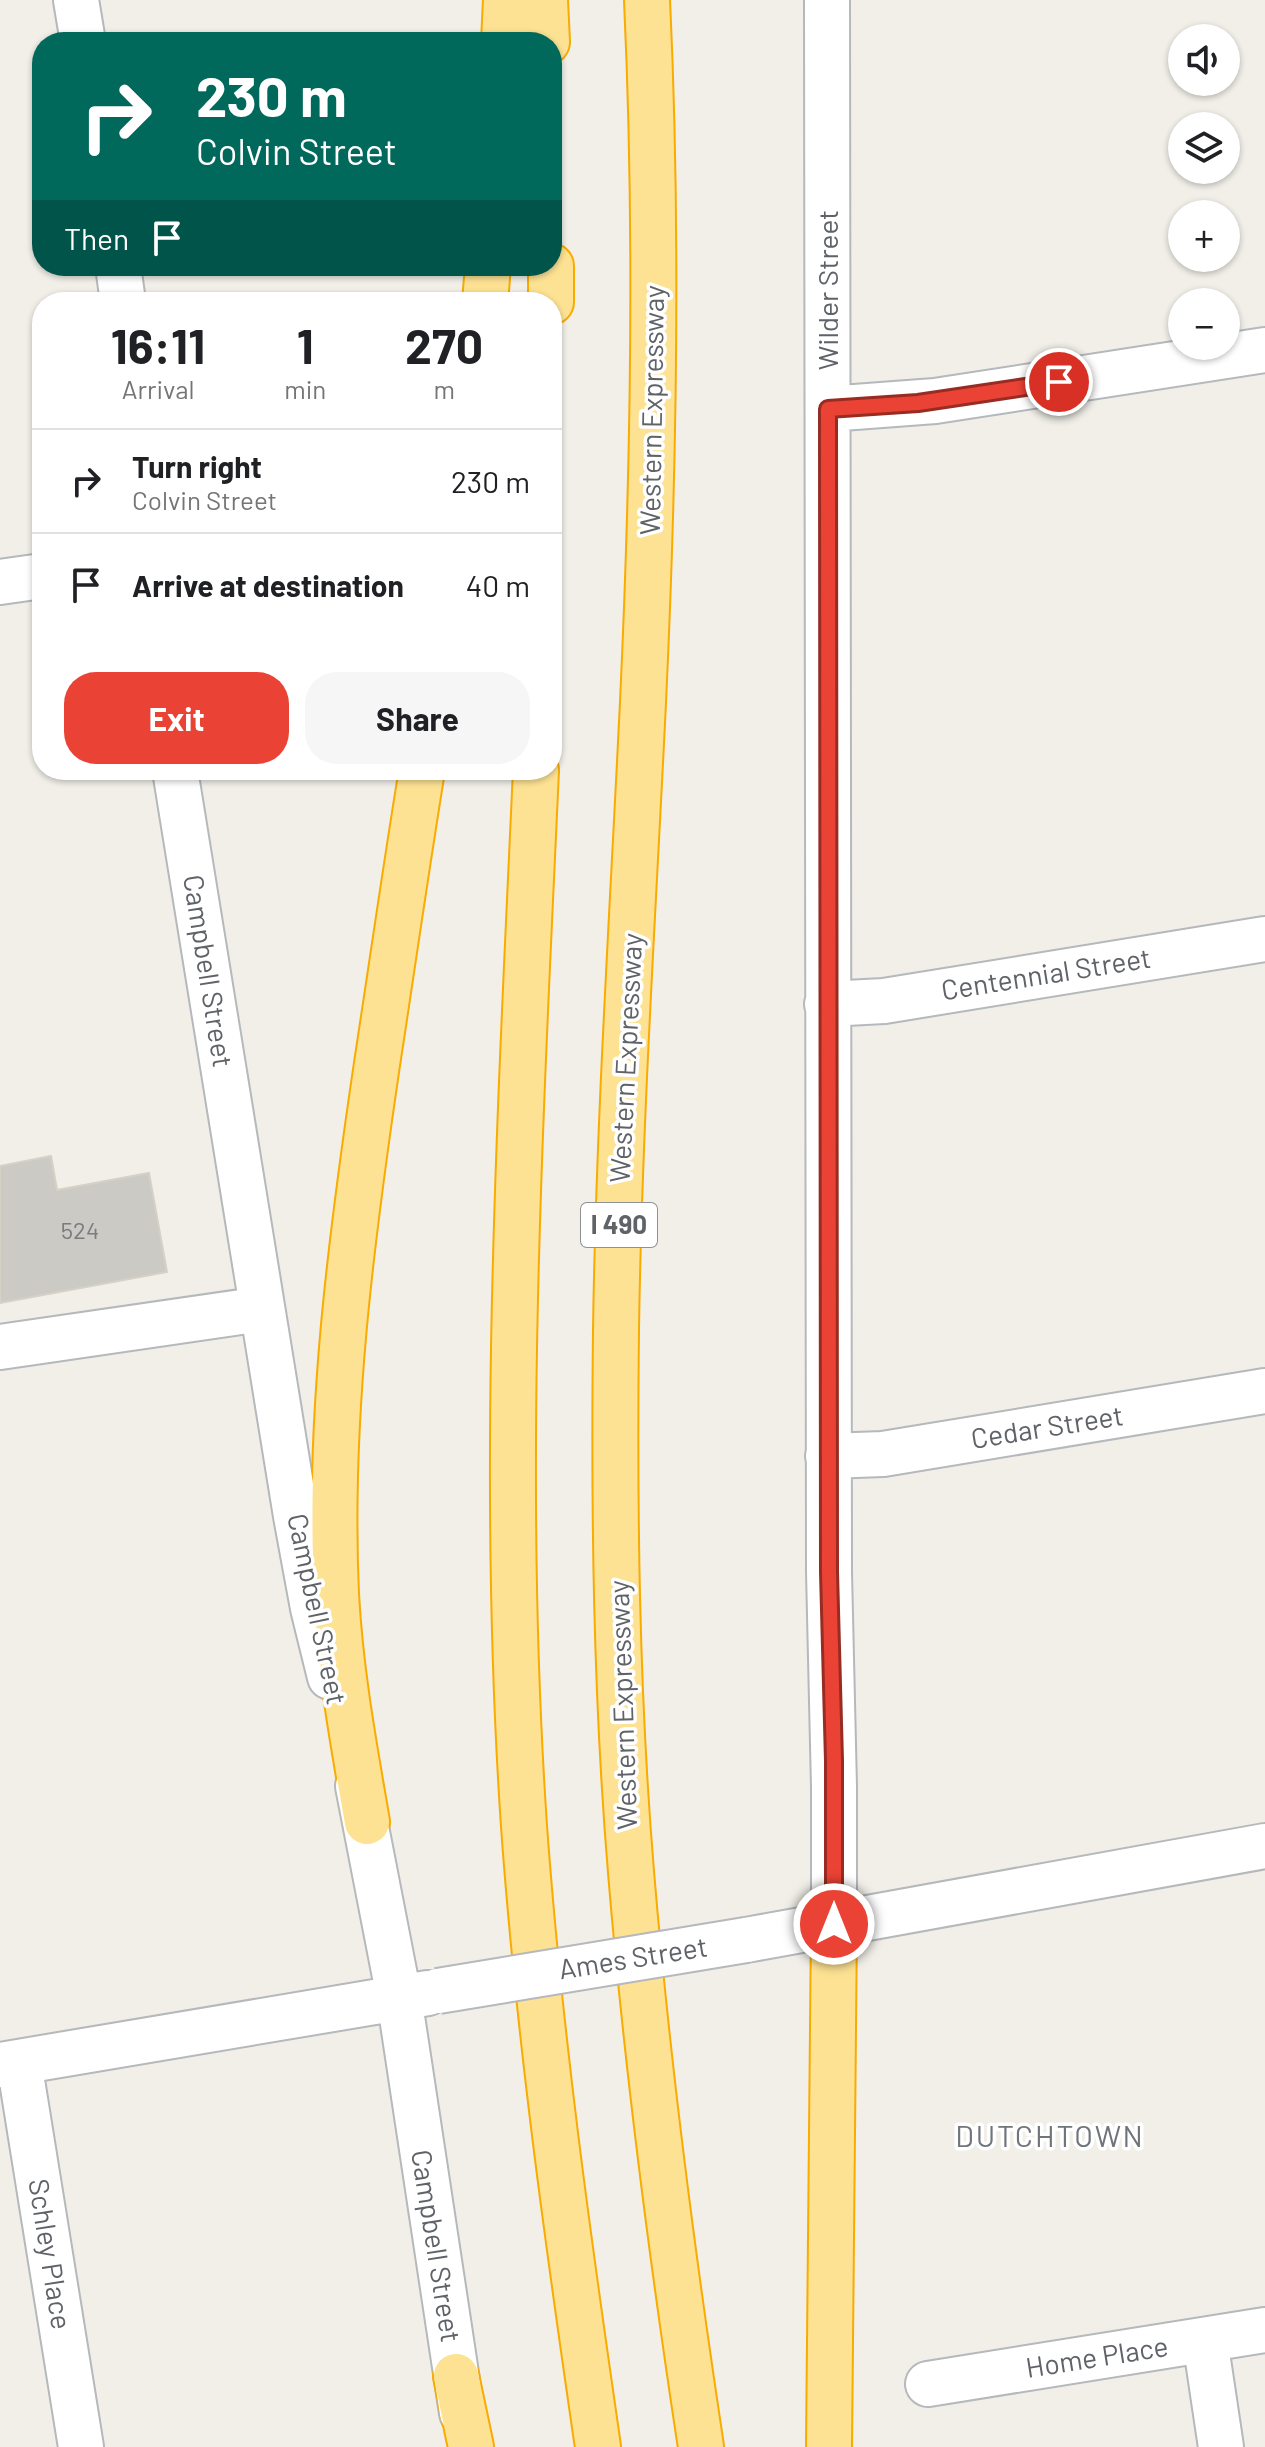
<!DOCTYPE html>
<meta charset="utf-8">
<style>
:root{--surface:#fff;--page:#f6f6f6;--text:#202124;--muted:#757577;--line:#e0e0e0;--accent:#ea4335}
body{margin:0;font-family:Barlow,sans-serif;background:var(--page);color:var(--text);height:100vh;display:flex;flex-direction:column;font-size:30px;white-space:nowrap}
*{box-sizing:border-box;margin:0}
p{font-size:26px;color:var(--muted)}
.icon{flex:none;width:44px;height:44px;fill:none;stroke:currentColor;stroke-width:2;stroke-linecap:round;stroke-linejoin:round}
.map{position:relative;flex:1;overflow:hidden}
.panel{position:absolute;left:32px;top:292px;width:530px;height:488px;display:flex;flex-direction:column;background:var(--surface);border-radius:32px;box-shadow:0 2px 6px #0004}
.panel>*{flex:none}
.hud{position:absolute;left:32px;top:32px;width:530px;height:244px;border-radius:32px;box-shadow:0 2px 6px #0004;background:#00695c;color:#fff;overflow:hidden}
.fabs{position:absolute;left:1168px;top:24px;display:grid;gap:16px}
.fabs a{display:grid;place-items:center;width:72px;height:72px;border-radius:50%;background:var(--surface);box-shadow:0 2px 6px #0004;font-size:40px}
.pin{position:absolute;display:grid;place-items:center;width:68px;height:68px;color:#fff;margin:-34px;border:4px solid #fff;border-radius:50%;box-shadow:0 2px 8px #0007}
.me{position:absolute;width:88px;margin:-44px;rotate:0deg;stroke-linejoin:round;filter:drop-shadow(0 0 6px #0008)}
.turn{display:flex;align-items:center;gap:28px;height:168px;padding:0 32px;font-size:36px}
.turn .icon{width:104px;height:104px;stroke-width:2.5}
.turn b{display:block;font-size:56px;line-height:68px}
.then{display:flex;align-items:center;height:76px;padding:0 32px;background:#0003;gap:16px;font-size:30px}
.eta{display:flex;justify-content:space-evenly;align-items:center;height:136px;text-align:center}
.eta b{font-size:48px;font-weight:700;line-height:56px}
.button{display:flex;gap:16px;margin-top:auto;padding:16px 32px}
.button a{flex:1;height:92px;border-radius:32px;background:var(--accent);color:#fff;font-size:32px;font-weight:700;line-height:92px;text-align:center}
.button a+a{background:var(--page);color:var(--text)}
ul{padding:0;list-style:none}
li{display:flex;align-items:center;gap:24px;height:104px;padding:0 32px;border-top:2px solid var(--line)}
li div{flex:1}
li b{display:block;font-size:30px}
li em{font-style:normal}
.map>svg:first-child{display:block}
</style>
<div class="map">
<svg width="1265" height="2447" viewBox="0 0 1265 2447">
<rect width="100%" height="100%" fill="#f1efe8"/>
<!-- building -->
<path fill="#cccac5" stroke="#d6d1c6" stroke-width="2" d="M51 1156 57 1190 149 1173 167 1272 0 1303V1166Z"/>
<g fill="none" stroke-linecap="round" stroke-linejoin="round">
<defs>
<path id="minor" d="M76 0 83 42
M827 0 829 1572 834 1787V1924
M118 266 123 302
M828 409 935 401 1265 350
M0 582 42 576
M175 770 296 1516 313 1608 330 1677
M827 1004 884 1001 1265 939
M0 1347 262 1309
M828 1456 883 1454 1265 1391
M358 1786 399 1997 462 2413
M746 1940 1265 1846
M19 2062 81 2447
M0 2065 428 1993
M1205 2340 1221 2447
M928 2384 1265 2330"/>
<path id="highway" d="M545 0 547 42
M647 0C658 234 654 468 643 702 633 911 619 1121 616 1330 614 1511 616 1692 631 1872 647 2065 672 2256 701 2447
M504 42 506 0
M551 266V302
M485 302 488 266
M536 770C520 1122 500 1474 524 1826 539 2034 568 2241 598 2447
M367 1822C354 1747 340 1671 336 1594 328 1416 351 1240 377 1064 392 966 406 868 422 770
M456 2376 471 2447
M829 2447 834 1924"/>
</defs>
<!-- minor casing -->
<use href="#minor" stroke="#b5b8bc" stroke-width="48"/>
<!-- highway casing -->
<use href="#highway" stroke="#f9ab00" stroke-width="48"/>
<!-- minor -->
<use href="#minor" stroke="#fff" stroke-width="44"/>
<!-- highway -->
<use href="#highway" stroke="#fde293" stroke-width="44"/>
<defs>
<path id="minor-bridge" d="M438 1991 746 1940"/>
</defs>
<!-- minor-bridge casing -->
<use href="#minor-bridge" stroke="#b5b8bc" stroke-width="48" stroke-linecap="butt"/>
<!-- minor-bridge -->
<use href="#minor-bridge" stroke="#fff" stroke-width="44"/>
</g>
<g fill="none" stroke-linecap="round" stroke-linejoin="round">
<defs>
<path id="route" d="M834 1924V1761L829 1572 828 409 918 403 1059 382"/>
</defs>
<!-- route casing -->
<use href="#route" stroke="#982c22" stroke-width="20"/>
<!-- route -->
<use href="#route" stroke="#ea4335" stroke-width="14"/>
</g>
<g text-anchor="middle" stroke-width="7" stroke-linejoin="round" paint-order="stroke">
<!-- number labels -->
<g font-size="24" fill="#7a7d7f">
<text x="80" y="1239">524</text>
</g>
<!-- shield labels -->
<rect fill="#fff" stroke="#8f9295" stroke-width="2" x="581" y="1203" width="76" height="44" rx="6"/>
<g font-size="26" font-weight="bold" fill="#5f6368">
<text x="619" y="1234">I 490</text>
</g>
<!-- street labels -->
<g font-size="28" fill="#5f6368" stroke="#fff">
<text transform="translate(828 290) rotate(-90)" y="10">Wilder Street</text>
<text transform="translate(652 410) rotate(-89)" y="10">Western Expressway</text>
<text transform="translate(208 971) rotate(81)" y="10">Campbell Street</text>
<text transform="translate(1046 974) rotate(-9)" y="10">Centennial Street</text>
<text transform="translate(626 1058) rotate(-87)" y="10">Western Expressway</text>
<text transform="translate(1047 1427) rotate(-9)" y="10">Cedar Street</text>
<text transform="translate(317 1609) rotate(78)" y="10">Campbell Street</text>
<text transform="translate(623 1705) rotate(-92)" y="10">Western Expressway</text>
<text transform="translate(633 1958) rotate(-9)" y="10">Ames Street</text>
<text transform="translate(436 2246) rotate(81)" y="10">Campbell Street</text>
<text transform="translate(50 2254) rotate(81)" y="10">Schley Place</text>
<text transform="translate(1097 2357) rotate(-9)" y="10">Home Place</text>
</g>
<!-- neighbourhood labels -->
<g font-size="30" letter-spacing="2" fill="#70757a" stroke="#fff">
<text x="1050" y="2147">DUTCHTOWN</text>
</g>
</g>
</svg>
<div class="fabs">
<a><svg class="icon" aria-label="sound" viewBox="0 0 24 24"><path d="M4 9h4l5-4v14l-5-4H4zM17 9q2 3 0 6"/></svg></a>
<a><svg class="icon" aria-label="layers" viewBox="0 0 24 24"><path d="M12 4l9 5-9 5-9-5zM3 14l9 5 9-5"/></svg></a>
<a>+</a>
<a>−</a>
</div>
<div class="pin" style="left:1059px;top:382px;background:#d93025"><svg class="icon" aria-label="arrive" viewBox="0 0 24 24"><path d="M6 21V4h12l-3 4 3 4H6"/></svg></div>
<svg class="me" style="left:834px;top:1924px" viewBox="-20 -20 40 40"><circle r="17" fill="#ea4335" stroke="#fff" stroke-width="3"/><path d="M0-11L8 9 0 5-8 9z" fill="#fff"/></svg>
<div class="hud">
<div class="turn"><svg class="icon" aria-label="right" viewBox="0 0 24 24"><path d="M7 20v-9h11M14 6l5 5-5 5"/></svg><div><b>230 m</b>Colvin Street</div></div>
<div class="then">Then<svg class="icon" aria-label="arrive" viewBox="0 0 24 24"><path d="M6 21V4h12l-3 4 3 4H6"/></svg></div>
</div>
<section class="panel">
<div class="eta">
<div><b>16:11</b><p>Arrival</p></div>
<div><b>1</b><p>min</p></div>
<div><b>270</b><p>m</p></div>
</div>
<ul>
<li><svg class="icon" aria-label="right" viewBox="0 0 24 24"><path d="M7 20v-9h11M14 6l5 5-5 5"/></svg><div><b>Turn right</b><p>Colvin Street</p></div><em>230 m</em></li>
<li><svg class="icon" aria-label="arrive" viewBox="0 0 24 24"><path d="M6 21V4h12l-3 4 3 4H6"/></svg><div><b>Arrive at destination</b></div><em>40 m</em></li>
</ul>
<div class="button"><a>Exit</a><a>Share</a></div>
</section>
</div>
